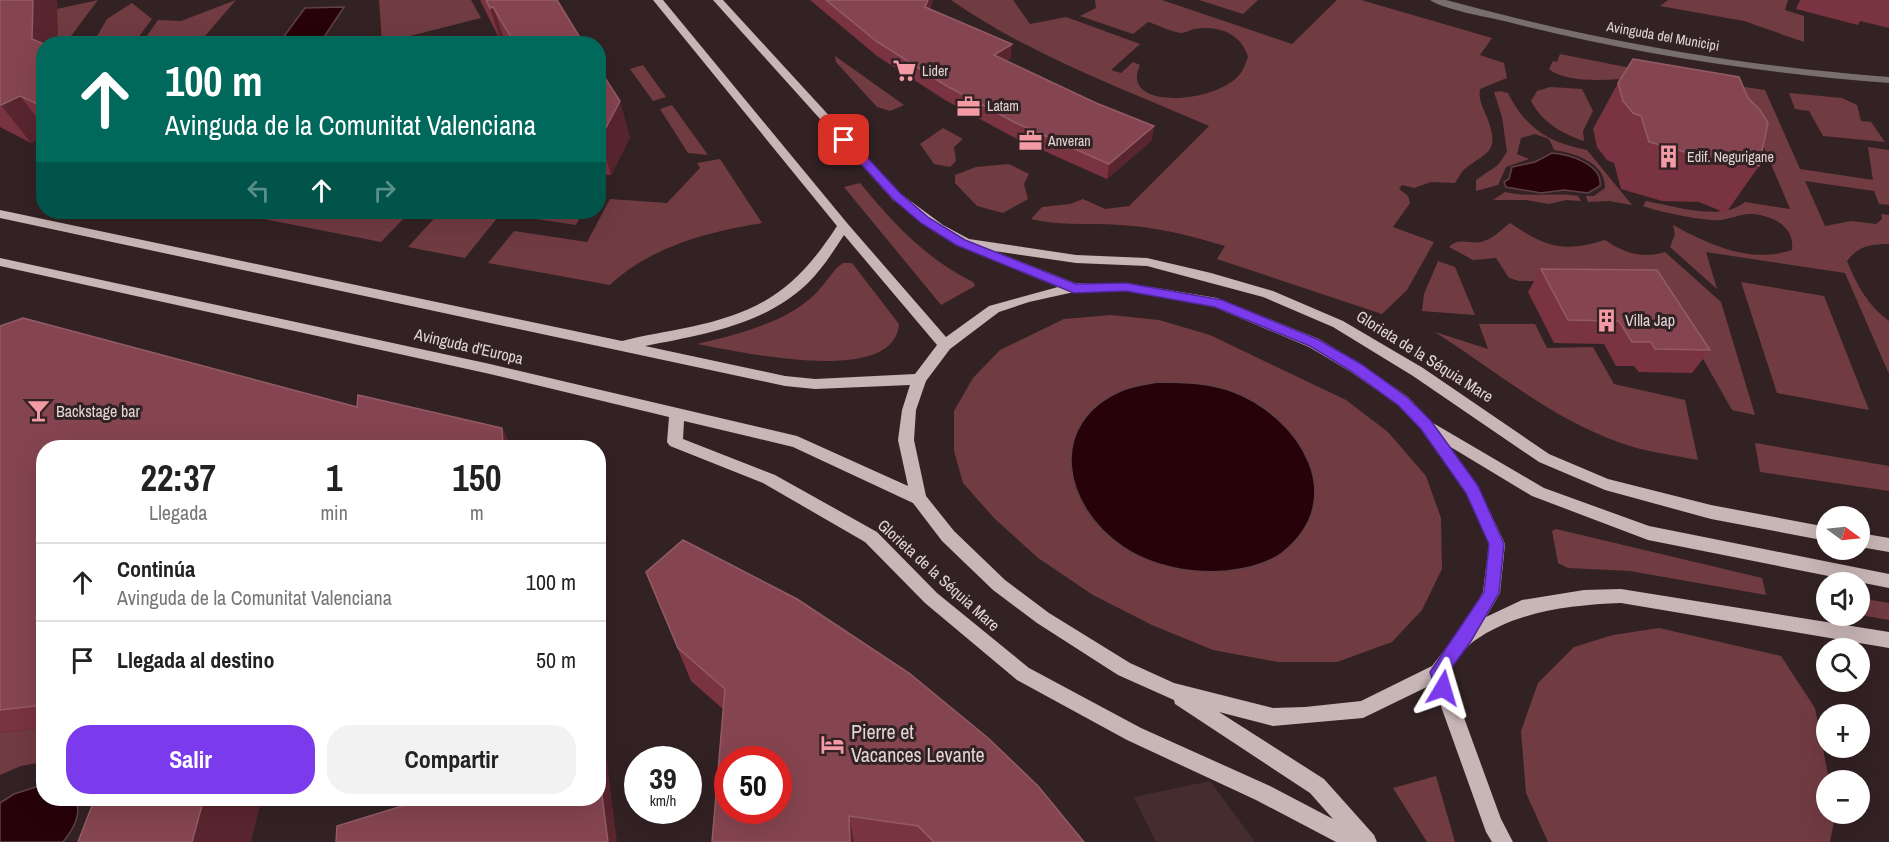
<!DOCTYPE html>
<html lang="es">
<meta charset="utf-8">
<style>
:root{--surface:#fff;--page:#f2f2f2;--text:#222;--muted:#767676;--line:#e0e0e0;--accent:#7c3aed}
body{margin:0;font-family:"Archivo Narrow",sans-serif;background:var(--page);color:var(--text);height:100vh;display:flex;flex-direction:column;font-size:22px;white-space:nowrap}
*{box-sizing:border-box;margin:0}
p{font-size:20px;color:var(--muted)}
.icon{flex:none;width:33px;height:33px;fill:none;stroke:currentColor;stroke-width:2;stroke-linecap:round;stroke-linejoin:round}
.map{position:relative;flex:1;overflow:hidden}
.drawer{position:absolute;left:36px;top:440px;width:570px;height:366px;display:flex;flex-direction:column;background:var(--surface);border-radius:24px;box-shadow:0 6px 24px #0002}
.drawer>*{flex:none}
.banner{position:absolute;left:36px;top:36px;width:570px;height:183px;border-radius:24px;box-shadow:0 6px 24px #0002;background:#00695c;color:#fff;overflow:hidden}
.needle{width:39px;rotate:105deg}
.tools{position:absolute;left:1816px;top:506px;display:grid;gap:12px}
.tools a{display:grid;place-items:center;width:54px;height:54px;border-radius:50%;background:var(--surface);box-shadow:0 6px 24px #0002;font-size:30px}
.speed{position:absolute;left:624px;top:746px;display:flex;gap:12px;font-size:30px;font-weight:700;text-align:center}
.speed>*{display:grid;place-content:center;width:78px;height:78px;border-radius:50%;background:var(--surface);box-shadow:0 6px 24px #0002;line-height:1}
.speed small{font-size:15px;font-weight:400}
.speed .limit{border:9px solid #d22;background:#fff;color:#111}
.pin{position:absolute;display:grid;place-items:center;width:51px;height:51px;color:#fff;margin:-26px;border-radius:12px;box-shadow:0 3px 9px #0006}
.me{position:absolute;width:66px;margin:-33px;rotate:7deg;stroke-linejoin:round;filter:drop-shadow(0 0 4px #0008)}
.turn{display:flex;align-items:center;gap:21px;height:126px;padding:0 30px;font-size:27px}
.turn .icon{width:78px;height:78px;stroke-width:2.5}
.turn b{display:block;font-size:42px;line-height:51px}
.lanes{display:flex;align-items:center;height:57px;padding:0 30px;background:#0003;justify-content:center;gap:30px;direction:ltr}
.lanes .off{opacity:.35}
.eta{display:flex;justify-content:space-evenly;align-items:center;height:102px;text-align:center}
.eta b{font-size:36px;font-weight:700;line-height:42px}
.cta{display:flex;gap:12px;margin-top:auto;padding:12px 30px}
.cta a{flex:1;height:69px;border-radius:24px;background:var(--accent);color:#fff;font-size:24px;font-weight:700;line-height:69px;text-align:center}
.cta a+a{background:var(--page);color:var(--text)}
ul{padding:0;list-style:none}
li{display:flex;align-items:center;gap:18px;height:78px;padding:0 30px;border-top:2px solid var(--line)}
li div{flex:1}
li b{display:block;font-size:22px}
li em{font-style:normal}
.map>svg:first-child{display:block}
</style>
<div class="map">
<svg width="1889" height="842" viewBox="0 0 1889 842">
<rect width="100%" height="100%" fill="#332224"/>
<!-- built -->
<path fill="#442c2f" d="M1210 781 1255 842H1156L1134 797Z"/>
<!-- green -->
<path fill="#713b42" fill-rule="evenodd" d="M98 0 71 36 27 44 57 9Z
M236 0 199 43H142L158 20 181 21Z
M379 0H471L481 18 382 43Z
M951 0H1013L1030 24 1066 17 1140 44 1111 70 1121 73 1133 62 1140 65C1118 111 1217 104 1240 74 1244 69 1246 62 1248 57 1241 33 1218 25 1194 29 1190 30 1185 33 1181 33 1171 32 1158 25 1148 22L1133 34 1080 16 1096 8 1095 0H1162L1292 44 1337 0H1361L1492 38 1480 55 1504 63 1507 78 1480 89C1478 101 1484 109 1488 120 1500 153 1486 152 1466 168 1460 172 1459 178 1455 183L1431 182 1414 188 1402 185 1399 189 1408 196 1410 203 1393 227 1434 242 1407 290 1382 314 1217 259 1225 246C1195 237 1165 229 1133 226 1099 222 1065 227 1031 219L1042 207 1070 204 1083 199 1105 209 1129 206 1209 126C1121 88 1030 55 951 0Z
M1199 0H1258L1243 14Z
M1668 0H1788L1785 10 1804 16V42L1744 21 1660 6Z
M132 3 152 19 134 43H93L107 19Z
M1560 54 1666 75C1637 77 1572 88 1549 69L1553 61 1557 62Z
M835 56 904 105 890 111 877 107 836 62Z
M643 65 666 97 653 101 630 69Z
M1738 86 1765 90 1800 169 1873 180 1868 147 1889 150V205L1879 204 1874 191 1805 181 1825 226 1851 221 1876 224 1882 219 1881 214 1889 215V244C1871 244 1858 246 1847 261 1856 284 1869 307 1889 321V374L1845 273 1706 252 1717 289 1670 247 1675 234 1673 225C1710 245 1750 264 1792 250 1795 227 1774 216 1753 214 1738 213 1727 222 1712 220 1695 219 1659 212 1643 206L1646 201C1675 206 1720 222 1745 202L1790 209Z
M1550 87 1582 89 1593 111 1583 131 1584 141C1561 133 1543 123 1531 101L1537 91Z
M1500 91 1508 93C1525 128 1549 143 1587 150L1632 205 1609 201 1588 202 1586 196H1594L1605 188C1606 163 1575 153 1554 150L1549 139 1535 134 1521 138 1517 154 1529 159 1506 167 1498 185 1476 191V180L1498 165 1507 152 1502 117 1494 92Z
M1789 93 1842 98 1857 105 1861 121 1871 122 1885 142 1823 136 1809 111 1795 109Z
M672 105 708 155 688 153 660 109Z
M943 128 963 139 954 147 956 161 950 167 934 164 920 144Z
M720 159 762 223C708 232 651 246 610 285L488 263 514 231 587 242 610 199 667 203 700 168 697 163Z
M1009 164 1029 174 1024 184 1028 199 1003 213 977 206 955 183V175L976 167Z
M860 183C893 223 926 259 973 282L975 286 941 305 844 187Z
M1505 192C1531 198 1553 192 1578 196L1581 201 1566 200 1549 204 1526 200H1493Z
M272 212H410L381 242 264 219Z
M440 212H502L465 258 408 247Z
M520 212H583L576 225 517 216Z
M1510 223C1546 247 1563 253 1605 240 1624 253 1642 259 1665 252L1721 302 1755 415 1732 410 1660 283 1519 281 1509 278 1496 258 1473 260 1449 247C1459 237 1469 244 1481 242 1493 239 1501 230 1510 223Z
M1438 261 1455 267 1475 315 1422 311 1424 294Z
M843 263H852L899 324C895 388 736 351 697 344 735 335 782 324 812 297 824 287 831 271 843 263Z
M1741 282 1824 296 1869 410 1777 393Z
M1111 315 1159 320 1210 335 1346 400 1388 432 1426 476 1441 518 1442 569 1422 610 1392 642 1337 662H1278L1213 650 1152 625 1093 595 1038 558 994 518 963 483 954 451V411L973 378 1000 350 1064 319ZM1158 382C1205 383 1227 388 1268 411L1124 547C1114 539 1100 530 1093 520 1056 472 1066 416 1122 390 1133 386 1147 384 1158 382Z
M1479 324H1535L1547 348 1593 347 1614 384 1685 400 1698 460C1673 455 1645 452 1621 443 1552 419 1496 371 1435 332L1488 349Z
M1755 443 1889 466V491L1760 472Z
M1556 529 1762 578 1766 595 1630 571 1568 568 1558 563 1552 531Z
M1860 598 1889 603V620L1860 615Z
M1659 628 1781 656 1815 708 1829 780H1827V813H1834L1835 816 1830 842H1548L1526 793 1521 731 1538 683 1574 647 1613 635Z
M43 727V762L21 766 0 775V733Z
M1436 776 1455 842H1427L1393 788Z"/>
<!-- water -->
<path fill="#270209" stroke="#5f4146" stroke-width="1.5" d="M344 7 320 43H279L305 8Z
M1552 153C1568 154 1603 164 1600 186L1588 193 1564 190 1541 193 1506 187 1504 182 1509 179 1512 167 1535 162Z
M1158 382C1184 382 1209 383 1234 392 1300 418 1351 499 1282 553 1267 564 1245 569 1227 571 1192 574 1153 567 1123 547 1063 507 1045 423 1123 390 1133 386 1147 384 1158 382Z
M39 786 43 787 44 798H73C85 811 72 831 63 842H0V803L14 794Z"/>
<g fill="none" stroke-linecap="round" stroke-linejoin="round">
<!-- minor -->
<path fill="#786e6f" fill-rule="evenodd" d="M1430 0H1446C1592 40 1738 66 1889 77V83C1758 73 1631 53 1504 21 1487 17 1442 9 1430 0Z"/>
<!-- major -->
<path fill="#c8b5b6" fill-rule="evenodd" d="M653 0H663L847 223 946 337 989 306 1058 287 956 245 893 200 713 0H723L901 194 943 225 969 239 1076 255 1147 258 1211 273 1273 291 1343 321 1423 368 1549 454 1608 479 1711 505 1827 527V541L1711 519 1605 490 1539 462 1413 376 1333 327 1263 297 1147 266 1076 263 994 251 1075 283H1127L1217 298 1319 339 1361 364 1408 397 1433 423 1544 488 1649 526 1889 574V588L1648 540 1532 496 1449 446 1478 486 1505 544 1500 593 1486 617 1522 600 1584 590 1621 589 1889 632V648L1621 603C1570 605 1517 611 1474 641 1464 648 1455 664 1448 674L1501 819 1513 842H1492L1486 832 1433 684 1363 718 1273 726 1219 712 1324 779 1374 835 1377 842H1336L1256 800 1127 740 1017 680 925 603 865 542 763 483 670 446 667 442 669 417 490 374 0 266V258L490 364 797 436 908 486 898 440 902 410 910 385 815 389 785 386 0 218V210L622 341C644 335 667 332 690 327 762 312 797 288 837 226ZM844 235 937 345 915 374 815 379 785 376 645 346C701 335 765 325 808 283 822 269 833 252 844 235ZM1127 291 1214 307 1309 347 1351 372 1398 405 1421 429 1466 493 1489 544 1483 592 1460 630 1432 666 1361 701 1305 707 1273 708 1174 683 1130 663 1049 613 1005 580 954 531 926 496 914 440 916 410 926 381 950 349 999 312 1029 302 1074 292ZM684 421 793 447 913 503 942 541 993 590 1037 623 1118 675 1174 700 1175 704 1310 793 1333 819 1270 786 1141 728 1029 668 937 593 877 532 775 475 683 439Z
M1860 533 1889 538V552L1860 547Z"/>
</g>
<!-- wall -->
<path fill="#7a3340" d="M0 0H57L58 44H44V137L31 143 0 127Z
M480 0H557L584 44H506L505 41 501 42Z
M810 0H933L930 9 1011 58 1007 61 1096 103 1154 126 1151 141 1107 179 1015 138 945 100 877 56Z
M1800 0H1889V28L1860 21 1858 25 1796 9Z
M598 67 630 137 611 175 598 174Z
M1618 83 1759 166 1726 213 1699 202 1662 201 1621 189 1614 163 1607 160 1597 147 1593 129Z
M1541 269 1710 350 1692 373 1639 372 1634 366H1616L1604 344 1554 343 1528 292Z
M0 326 357 407 502 428 511 447H44V727L0 733Z
M646 572 1084 842H712L723 709 691 681Z"/>
<!-- shaded-wall -->
<path fill="#59252e" d="M33 0H57L58 44H44L32 39Z
M928 0H933L925 21V7Z
M493 7 505 41 501 42 490 8Z
M1012 44 1011 58 994 69V55Z
M20 96 44 127V137L31 143 1 105Z
M620 101 630 137 611 175 600 139Z
M1154 126 1151 141 1107 179 1109 164Z
M502 428 511 447H503Z
M598 691 617 842H607L598 763Z
M204 798H262L251 842H192Z
M849 816 854 842H850Z"/>
<!-- building -->
<path fill="#854550" stroke="#935b65" stroke-width="1.5" fill-rule="evenodd" d="M0 0H33L32 39 44 44V107L20 96 1 105 0 104Z
M486 0H557L584 44H515L493 7 490 8Z
M826 0H928L925 7 1012 44 994 55 1096 103 1154 126 1109 164 1016 123 945 85 876 41Z
M1633 59 1739 77 1748 98 1760 110 1768 123 1759 166 1730 155 1692 154 1649 142 1641 116 1633 113 1623 101 1618 83Z
M598 67 620 101 600 139H598Z
M1541 269 1657 270 1710 350 1655 349 1651 342H1632L1619 321 1568 320Z
M23 318 357 407 358 395 502 428 503 447H44V705L0 710V326Z
M683 540 797 599 909 673 988 738 1038 786 1084 842H934L918 826 849 816 850 842H712L725 689 678 648 646 572ZM728 759H778V810H728Z
M598 763 608 842H336L337 826 428 798H598Z
M95 798H204L192 842H78Z"/>
<!-- route -->
<path fill="#7c3aed" stroke="#51269a" stroke-width="1.5" d="M841 137H848L901 194 929 218 965 240 1076 284 1126 283 1222 300 1319 340 1361 364 1408 398 1431 421 1478 486 1504 544 1499 593 1471 641 1447 674 1451 688 1449 693 1443 696 1437 693 1430 672 1484 592 1489 544 1466 493 1421 429 1398 405 1351 371 1310 346 1215 307 1126 291 1074 293 956 245 921 223 893 199 841 142Z"/>
<!-- icons -->
<defs>
<symbol id="supermarket-bare" viewBox="-9 -9 18 18"><path d="M-6-5.5h2.5l.6 2H6L4.5 2H-2.5L-4.4-4H-6ZM-1.5 3.2a1.3 1.3 0 1 0 .1 0ZM3 3.2a1.3 1.3 0 1 0 .1 0Z" fill="#f49aa4" stroke="#332224" stroke-width="2.5" paint-order="stroke"/></symbol>
<symbol id="office-bare" viewBox="-9 -9 18 18"><path d="M-6-3h4V-5.5h4V-3h4V5H-6ZM-1-4.5V-3h2v-1.5ZM-6 0V1H6V0Z" fill="#f49aa4" stroke="#332224" stroke-width="2.5" paint-order="stroke"/></symbol>
<symbol id="building-bare" viewBox="-9 -9 18 18"><path d="M-4-6H4V6H1V3H-1V6H-4ZM-2.5-4.3h1.7v1.8h-1.7ZM.8-4.3h1.7v1.8H.8ZM-2.5-1h1.7V.8h-1.7ZM.8-1h1.7V.8H.8Z" fill="#f49aa4" stroke="#332224" stroke-width="2.5" paint-order="stroke"/></symbol>
<symbol id="bar-bare" viewBox="-9 -9 18 18"><path d="M-6-5H6L.8 .8V4.5H3.5V6h-7V4.5H-.8V.8Z" fill="#f49aa4" stroke="#332224" stroke-width="2.5" paint-order="stroke"/></symbol>
<symbol id="hotel-bare" viewBox="-9 -9 18 18"><path d="M-6-4.5h1.5V1H6V5H4.5V3h-9V5H-6ZM-4 0a1.8 1.8 0 1 1 3.6 0ZM.5 0V-2.5h3Q6-2.5 6 0Z" fill="#f49aa4" stroke="#332224" stroke-width="2.5" paint-order="stroke"/></symbol>
</defs>
<g fill-rule="evenodd">
<use href="#supermarket-bare" x="888" y="54" width="33" height="33"/>
<use href="#office-bare" x="952" y="90" width="33" height="33"/>
<use href="#office-bare" x="1014" y="124" width="33" height="33"/>
<use href="#building-bare" x="1652" y="140" width="33" height="33"/>
<use href="#building-bare" x="1590" y="304" width="33" height="33"/>
<use href="#bar-bare" x="22" y="394" width="33" height="33"/>
<use href="#hotel-bare" x="816" y="728" width="33" height="33"/>
</g>
<g text-anchor="middle" stroke-width="6" stroke-linejoin="round" paint-order="stroke">
<!-- far-street labels -->
<g font-size="14" fill="#e1d5d6" stroke="#332224">
<text transform="translate(1663 36) rotate(10)" y="5">Avinguda del Municipi</text>
</g>
<!-- far-poi labels -->
<g font-size="14" fill="#e1d5d6" stroke="#332224" text-anchor="start">
<text x="922" y="76">Lider</text>
<text x="987" y="111">Latam</text>
<text x="1048" y="146">Anveran</text>
<text x="1687" y="162">Edif. Negurigane</text>
</g>
<!-- poi labels -->
<g font-size="16" fill="#e1d5d6" stroke="#332224" text-anchor="start">
<text x="1625" y="326">Villa Jap</text>
<text x="56" y="417">Backstage bar</text>
</g>
<!-- street labels -->
<g font-size="16" fill="#e1d5d6" stroke="#332224">
<text transform="translate(469 346) rotate(13)" y="6">Avinguda d'Europa</text>
<text transform="translate(1425 356) rotate(32)" y="6">Glorieta de la Séquia Mare</text>
<text transform="translate(939 575) rotate(42)" y="6">Glorieta de la Séquia Mare</text>
</g>
<!-- near-poi labels -->
<g font-size="20" fill="#e1d5d6" stroke="#332224" text-anchor="start">
<text x="851" y="739">Pierre et<tspan x="851" dy="23">Vacances Levante</tspan></text>
</g>
</g>
</svg>
<div class="tools">
<a><svg class="needle" viewBox="-14 -14 28 28"><path d="M0-13l5 13h-10z" fill="#e53935"/><path d="M0 13l5-13h-10z" fill="#767676"/></svg></a>
<a><svg class="icon" aria-label="sound" viewBox="0 0 24 24"><path d="M4 9h4l5-4v14l-5-4H4zM17 9q2 3 0 6"/></svg></a>
<a><svg class="icon" aria-label="search" viewBox="0 0 24 24"><circle cx="10" cy="10" r="6"/><path d="M15 15l6 6"/></svg></a>
<a>+</a>
<a>−</a>
</div>
<div class="speed"><div>39<small>km/h</small></div><div class="limit">50</div></div>
<div class="pin" style="left:844px;top:140px;background:#d93025"><svg class="icon" aria-label="arrive" viewBox="0 0 24 24"><path d="M6 21V4h12l-3 4 3 4H6"/></svg></div>
<svg class="me" style="left:1443px;top:688px" viewBox="-20 -20 40 40"><path d="M0-17L14 15 0 8-14 15z" fill="#7c3aed" stroke="#fff" stroke-width="4"/></svg>
<div class="banner">
<div class="turn"><svg class="icon" aria-label="ahead" viewBox="0 0 24 24"><path d="M12 20V5M6 11l6-6 6 6"/></svg><div><b>100 m</b>Avinguda de la Comunitat Valenciana</div></div>
<div class="lanes"><svg class="icon off" aria-label="left" viewBox="0 0 24 24"><path d="M17 20v-9H6M10 6l-5 5 5 5"/></svg><svg class="icon" aria-label="ahead" viewBox="0 0 24 24"><path d="M12 20V5M6 11l6-6 6 6"/></svg><svg class="icon off" aria-label="right" viewBox="0 0 24 24"><path d="M7 20v-9h11M14 6l5 5-5 5"/></svg></div>
</div>
<section class="drawer">
<div class="eta">
<div><b>22:37</b><p>Llegada</p></div>
<div><b>1</b><p>min</p></div>
<div><b>150</b><p>m</p></div>
</div>
<ul>
<li><svg class="icon" aria-label="ahead" viewBox="0 0 24 24"><path d="M12 20V5M6 11l6-6 6 6"/></svg><div><b>Continúa</b><p>Avinguda de la Comunitat Valenciana</p></div><em>100 m</em></li>
<li><svg class="icon" aria-label="arrive" viewBox="0 0 24 24"><path d="M6 21V4h12l-3 4 3 4H6"/></svg><div><b>Llegada al destino</b></div><em>50 m</em></li>
</ul>
<div class="cta"><a>Salir</a><a>Compartir</a></div>
</section>
</div>
